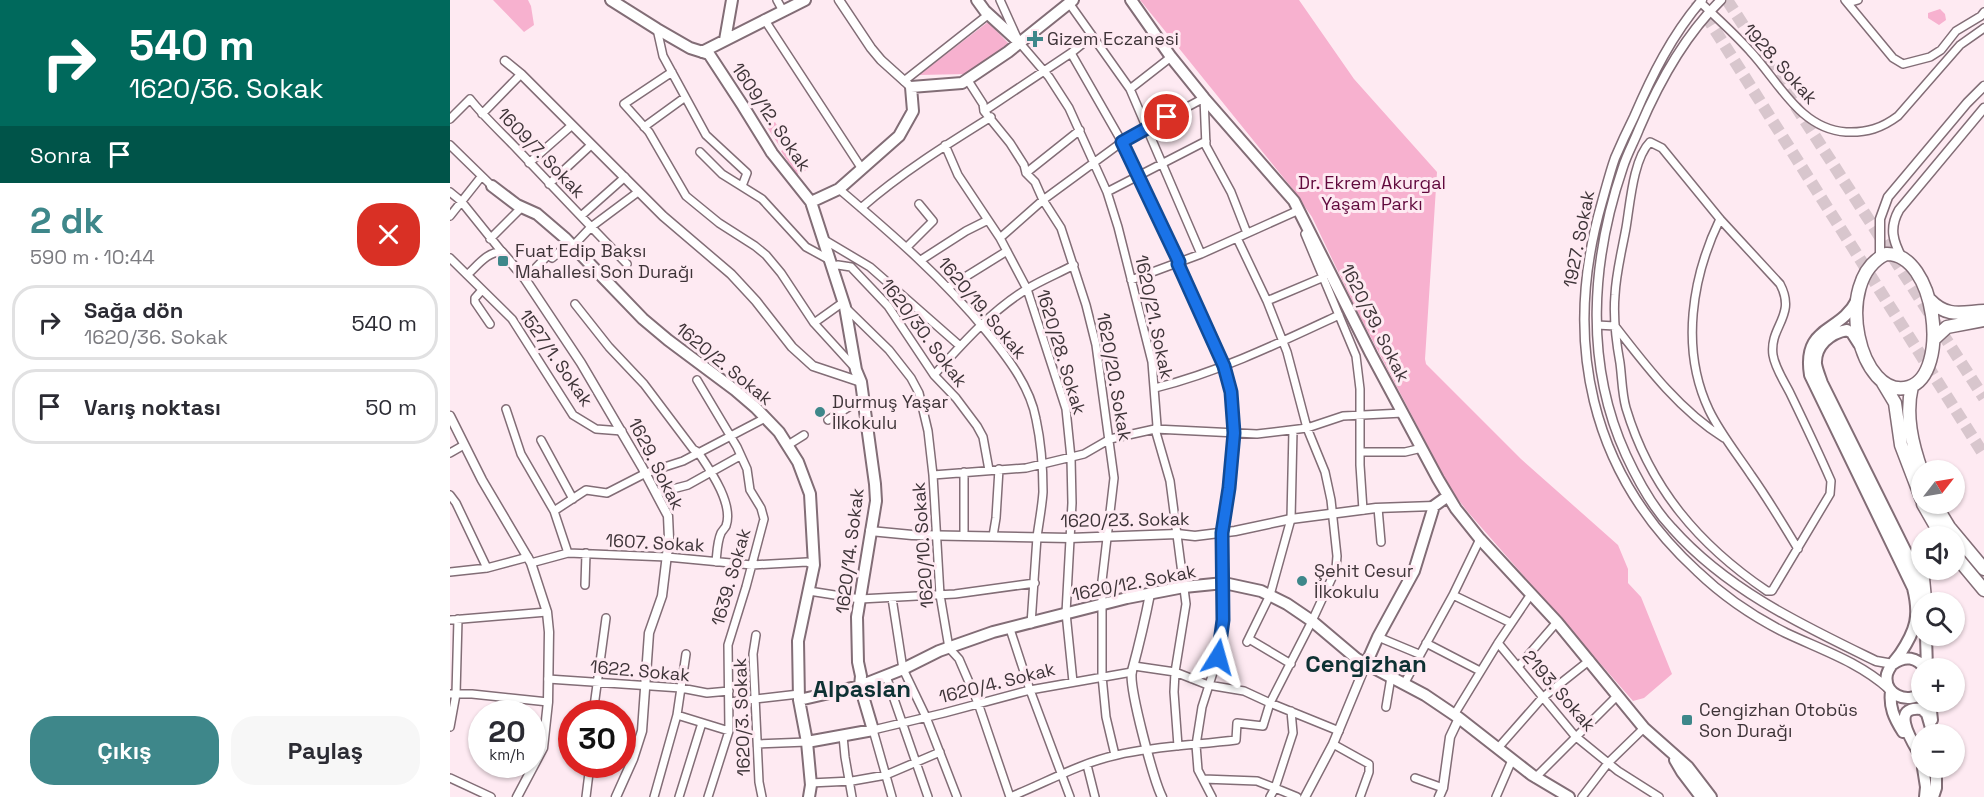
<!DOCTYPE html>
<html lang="tr">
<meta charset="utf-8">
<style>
:root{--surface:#fff;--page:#f7f7f7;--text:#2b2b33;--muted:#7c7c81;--line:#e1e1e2;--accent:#3e878a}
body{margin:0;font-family:"Space Grotesk",sans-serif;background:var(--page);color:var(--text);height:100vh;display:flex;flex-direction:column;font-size:22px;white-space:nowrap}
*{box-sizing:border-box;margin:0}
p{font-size:20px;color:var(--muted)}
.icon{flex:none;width:33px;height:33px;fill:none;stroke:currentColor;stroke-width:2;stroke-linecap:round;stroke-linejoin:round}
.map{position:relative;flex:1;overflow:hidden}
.side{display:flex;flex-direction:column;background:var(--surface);width:450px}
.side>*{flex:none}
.top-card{background:#00695c;color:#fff;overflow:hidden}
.needle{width:39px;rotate:59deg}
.controls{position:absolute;left:1461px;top:460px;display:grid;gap:12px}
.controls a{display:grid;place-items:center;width:54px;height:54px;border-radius:50%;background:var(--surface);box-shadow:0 2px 4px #0004;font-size:30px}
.speed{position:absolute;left:18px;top:700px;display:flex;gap:12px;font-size:30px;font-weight:700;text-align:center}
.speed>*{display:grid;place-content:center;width:78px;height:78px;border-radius:50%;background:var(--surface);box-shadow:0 2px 4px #0004;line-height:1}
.speed small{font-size:15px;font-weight:400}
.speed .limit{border:9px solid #d22;background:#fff;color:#111}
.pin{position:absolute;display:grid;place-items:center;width:51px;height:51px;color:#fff;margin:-26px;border:3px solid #fff;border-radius:50%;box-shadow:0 2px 6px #0007}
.me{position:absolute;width:66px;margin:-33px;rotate:8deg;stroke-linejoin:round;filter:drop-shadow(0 0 4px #0008)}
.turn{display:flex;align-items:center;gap:21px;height:126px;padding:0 30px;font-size:27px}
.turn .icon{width:78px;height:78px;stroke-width:2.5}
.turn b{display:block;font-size:42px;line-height:51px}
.then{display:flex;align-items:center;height:57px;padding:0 30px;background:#0003;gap:12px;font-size:22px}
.round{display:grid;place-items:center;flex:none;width:63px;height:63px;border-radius:24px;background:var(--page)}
.head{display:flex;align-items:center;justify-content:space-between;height:102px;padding:0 30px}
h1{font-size:36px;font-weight:600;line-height:45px;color:var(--accent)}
.button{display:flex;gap:12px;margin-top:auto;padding:12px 30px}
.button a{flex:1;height:69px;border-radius:24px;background:var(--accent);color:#fff;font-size:24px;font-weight:600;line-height:69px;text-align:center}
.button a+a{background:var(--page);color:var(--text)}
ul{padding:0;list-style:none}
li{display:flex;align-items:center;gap:18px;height:75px;margin:0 12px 9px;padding:0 18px;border:3px solid var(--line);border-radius:24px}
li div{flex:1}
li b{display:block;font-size:22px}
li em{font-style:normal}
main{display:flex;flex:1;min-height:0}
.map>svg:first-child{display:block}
</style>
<main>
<section class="side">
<div class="top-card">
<div class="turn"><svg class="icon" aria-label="right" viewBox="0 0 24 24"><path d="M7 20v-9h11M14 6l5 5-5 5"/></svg><div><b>540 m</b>1620/36. Sokak</div></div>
<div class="then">Sonra<svg class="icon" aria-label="arrive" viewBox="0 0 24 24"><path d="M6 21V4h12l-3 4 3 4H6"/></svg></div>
</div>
<div class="head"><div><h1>2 dk</h1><p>590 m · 10:44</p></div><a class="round" style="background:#d93025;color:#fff"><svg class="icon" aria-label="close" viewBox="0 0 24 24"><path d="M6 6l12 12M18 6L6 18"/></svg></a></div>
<ul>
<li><svg class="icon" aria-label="right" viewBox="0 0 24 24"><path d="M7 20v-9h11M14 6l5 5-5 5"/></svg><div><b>Sağa dön</b><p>1620/36. Sokak</p></div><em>540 m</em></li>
<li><svg class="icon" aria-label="arrive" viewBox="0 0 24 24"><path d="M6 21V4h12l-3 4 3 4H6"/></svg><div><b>Varış noktası</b></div><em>50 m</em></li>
</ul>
<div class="button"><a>Çıkış</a><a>Paylaş</a></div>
</section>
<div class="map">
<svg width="1534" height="797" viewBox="0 0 1534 797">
<rect width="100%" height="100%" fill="#feeaf2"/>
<!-- green -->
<path fill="#f7b1cf" d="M43 0H78L81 6 84 25 74 32Z
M690 0H849L904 79 987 172 975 359 976 364 1071 459 1168 545 1178 569V583L1191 597 1222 674 1194 698 1183 701 1017 511 1001 490 907 311 862 217 841 187Z
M1490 9 1495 14 1496 20 1489 25 1478 18V13Z
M538 22 559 44 517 74 469 75Z
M325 122 337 142 330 147 317 127Z
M342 144 358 169 347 175 331 151Z"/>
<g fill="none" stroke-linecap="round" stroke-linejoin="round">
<!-- motorway-tunnel -->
<path stroke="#d8c6cd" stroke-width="12" stroke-dasharray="12 6" stroke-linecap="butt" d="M1246 0 1534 455
M1277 0 1534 398"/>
<defs>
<path id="minor" d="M327 0 333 11
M550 0 569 42 599 77 619 108 657 192 668 227 702 362 707 426 705 429 720 481 736 604 725 672 724 692 728 746
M1395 0 1443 58 1453 64 1480 57 1491 50 1506 31 1531 16 1534 12
M1250 2C1267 18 1285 34 1300 51 1329 82 1350 129 1396 132 1417 133 1432 128 1448 116L1510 45 1534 28
M619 3 680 89 751 254
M1398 3 1408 0
M314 19 412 169
M207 29 213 56 256 135 297 173 292 186
M621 53 672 142 729 262
M222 72 174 104 199 132 236 196 269 223 305 246 316 255 331 273 364 323 405 368
M517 79 533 104 534 111 560 143 574 165 576 173 585 182 593 200 611 228 636 305 646 345 664 478 652 581V676L656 717 665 755
M454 81 539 14
M680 89 721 57
M534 111 621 53 642 36
M32 114 71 74
M0 119 20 99C35 118 52 133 68 150 104 188 140 226 177 264
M194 127 234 98
M1200 142 1212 148 1270 219 1330 284C1347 316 1319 326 1323 355 1325 368 1334 381 1340 393 1354 422 1368 451 1381 481L1380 494 1322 591H1317C1249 545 1200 488 1176 408 1172 394 1172 378 1170 363 1166 341 1163 318 1165 295 1166 273 1172 250 1176 228 1180 205 1183 159 1200 142Z
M0 145 42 186
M495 145 508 175 550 238 577 289 616 409 621 458 622 503 616 613 623 682
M250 152 272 174 312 199 356 247 378 259
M79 163 121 126
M576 173 630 130
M99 184 141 145
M389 189C443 235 492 277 537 332 557 357 580 386 586 419 591 442 593 467 593 492 592 507 589 522 587 537 585 566 583 595 581 624
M0 192 11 201 52 252
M657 192 756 141
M411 208C451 173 496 145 541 117
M0 216 31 177
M131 216 175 177
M1270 219C1242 277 1230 349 1259 410 1270 433 1287 454 1301 475 1318 499 1333 524 1348 549
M855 234 906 356 910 389V465L913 510
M550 238 593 200 672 142 754 98 756 146 781 192 797 233
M787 238 817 301 837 352 857 428 875 472 881 500 887 556 886 569 862 621 820 703 889 731
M40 239 72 207
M373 239 420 267 510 346
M123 246 141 227 188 192
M457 247 483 221 469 204
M0 258 62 319 123 415 146 429 172 431
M471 260 516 231 538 220
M728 264 774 366 781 392 784 433 779 488 772 533 773 620 768 657 752 707 746 745 748 770 762 797
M382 266 388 265 401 267 438 306 484 375 506 398 527 426 533 437 539 470
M18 274C28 265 38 251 52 252
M75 279 98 255 102 258 120 243
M681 280 751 254 849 210
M499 287 557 251
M32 290 25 298V302L40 324
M817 301 874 277
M125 304 159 347 194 384 243 449 248 452C260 470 284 504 276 526 275 528 272 531 271 533 267 542 267 553 266 562
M395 307 439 350 461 378 469 393 478 431 483 475 490 595 499 648 509 659 528 703 560 797
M364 323 392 303
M1147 325 1165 326C1196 366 1230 411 1274 438
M484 375C512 344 541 311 577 289 592 280 609 273 624 265
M247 380 287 447 297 469 300 490 311 508 314 519 296 587 278 645 279 731 258 797
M705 388C769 372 829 343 889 315
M56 409 71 454 104 511 118 553
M378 420 413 398
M91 440 123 499
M338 445 354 435
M910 452H955L972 448
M0 453 14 445
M483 475 576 468 634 454 660 439 705 429 807 434 857 428 893 416 953 413
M207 493 238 485 290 456
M0 495 6 503 37 568
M928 508 931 542
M104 511 136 490 157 493 196 473 233 461 315 418
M514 535V472
M543 536 546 518 549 469
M81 563 118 553 217 557 302 565 357 562 364 565
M0 572 37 568 78 557
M135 585 136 553
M359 591 410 599 505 594 585 583
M1003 595 1061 623
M442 598 453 669 476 717 507 797
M0 620 97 612
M560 629 580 690 620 797
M306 635 303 654 309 782 312 797
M928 637 969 654
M799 639 841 664
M797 642 820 595 841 519 843 430
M976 643 1030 671
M1048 643 1125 736 1168 771 1209 797
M1068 667 1107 622
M436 676 478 797
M98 679 231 688 257 693 279 691
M954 684 1003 595 1030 539
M0 694H22L98 702
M280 702 349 694
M936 707 941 677
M841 711 843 733 825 788 847 797
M143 714 156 618
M227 715 279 731
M1004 715 1048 643 1081 594
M0 727 6 694 8 619
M393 736 395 757 402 797
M308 744 357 742
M883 744 919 764V772L910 797
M1048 748 1092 698 1140 660
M637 765 645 797
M0 778 41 797
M965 778 993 788
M1085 778 1167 696
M753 779 807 781 825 788 820 797
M360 783 402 781 436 775 490 752
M136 797 140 765
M204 797 227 715 236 654
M229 797 252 723
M442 797 423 730 494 713 580 690 682 672
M560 797C595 783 630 763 667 755 706 746 746 745 786 740L787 723 813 726 820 703 794 691 758 685 725 672 684 666
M1046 797 1062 760
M1132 797 1158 763 1194 728"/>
<path id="tertiary" d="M389 0 421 48 431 60 461 87
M1252 0C1222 35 1202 75 1184 117 1177 131 1171 144 1165 158 1160 172 1156 188 1152 202 1112 340 1139 472 1247 571 1273 596 1304 617 1336 633 1372 650 1409 662 1439 689
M1271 0C1234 36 1209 82 1189 129 1184 142 1177 154 1173 167 1141 261 1134 363 1176 455 1188 481 1202 507 1222 528 1277 590 1352 625 1426 661L1443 664
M55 61 71 74 213 216 281 274 306 301 342 347 363 366 411 382
M52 252 75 279 131 363 192 467 218 516 219 538 212 596 199 633 192 731 183 759 166 797
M1430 257V219L1438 197 1517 103 1534 86
M1452 258C1443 241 1439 228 1449 210L1534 108
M0 416 32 480 81 563 97 612 99 632 98 702 93 748 67 797
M420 531 462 535 620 538 727 534 745 536 785 531 841 519 926 508 984 506
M700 594C695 620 689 645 682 671 678 686 704 781 712 797
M855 797 883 744 916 664
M989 797 993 788 1000 737 1009 718"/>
<path id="secondary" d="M161 0 207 29 240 48 259 54 293 106 322 153 361 202 395 307 406 370 411 382 425 484 426 501 407 617 408 662 411 676 410 686 423 730 357 742
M527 0 535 11 569 42
M681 0 721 57 754 98 844 201 921 354 988 479 1006 509 1030 539 1107 622 1194 728 1238 767 1261 797
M275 40 282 0
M252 52 355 0
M42 186 67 205 87 214 115 238 193 319 218 340 285 390 306 408 329 432 348 462 360 494 364 565 348 641 349 700 357 742 361 785 359 797
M361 202 389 189 449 136 463 111 461 87 512 83 558 52 623 0
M1407 300C1390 334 1352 325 1360 375L1463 588C1470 616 1466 630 1450 654 1445 660 1439 667 1437 674 1433 694 1457 705 1472 693
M1409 344 1402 333 1397 330C1380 333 1365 346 1366 364 1367 370 1370 377 1372 383L1460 560 1472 591
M1476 636 1477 669
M916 664 928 637 964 571 984 506 998 496
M1443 664C1455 655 1467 657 1475 669
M1441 691C1439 707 1444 718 1453 732
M349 700 410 686 453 669 489 651 543 632 677 598 734 587 774 583 811 591 837 604 862 621 907 659 975 695 1009 718 1082 775 1119 797
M1480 702 1482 720
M1470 755C1463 743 1438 705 1472 709L1477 714 1483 735
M1225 760 1232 772 1251 797
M1473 768 1476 787 1475 797
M1483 797 1486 788V768"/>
<path id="motorway" d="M1436 254C1486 252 1501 374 1459 387 1410 402 1381 280 1436 254Z
M1480 300C1497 318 1512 312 1534 311
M1484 339 1497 327 1534 320
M1433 383 1445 403 1451 445 1472 500
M1462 386C1455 415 1462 444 1472 472
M1473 504 1492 537
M1485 504 1499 527 1534 569
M1504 554 1534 590
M1475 599 1473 578 1476 570"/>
</defs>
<!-- minor casing -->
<use href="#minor" stroke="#826d76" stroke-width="10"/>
<!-- tertiary casing -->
<use href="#tertiary" stroke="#826d76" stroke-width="11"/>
<!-- secondary casing -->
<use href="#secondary" stroke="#826d76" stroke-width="14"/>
<!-- motorway casing -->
<use href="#motorway" stroke="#826d76" stroke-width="15"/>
<!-- minor -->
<use href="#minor" stroke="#fff" stroke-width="7"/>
<!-- tertiary -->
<use href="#tertiary" stroke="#fff" stroke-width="8"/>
<!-- secondary -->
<use href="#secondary" stroke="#fff" stroke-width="10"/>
<!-- motorway -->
<use href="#motorway" stroke="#fff" stroke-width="12"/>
</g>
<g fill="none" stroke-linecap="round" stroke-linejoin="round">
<defs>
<path id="route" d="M717 117 672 142 729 262 728 264 774 366 781 392 784 433 779 488 772 533 773 620 768 657"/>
</defs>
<!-- route casing -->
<use href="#route" stroke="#114b97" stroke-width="15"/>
<!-- route -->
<use href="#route" stroke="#1a73e8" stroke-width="10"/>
</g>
<!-- markers -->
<g fill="#3e878a" stroke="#feeaf2" stroke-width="2">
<path d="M582 30h6v6h6v6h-6v6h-6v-6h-6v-6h6z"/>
<rect x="47" y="255" width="12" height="12" rx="3"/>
<circle cx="370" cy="412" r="6"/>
<circle cx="852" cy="581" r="6"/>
<rect x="1231" y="714" width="12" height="12" rx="3"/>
</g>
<g text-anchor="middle" stroke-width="6" stroke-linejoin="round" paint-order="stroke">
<!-- poi labels -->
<g font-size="18" fill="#3e3438" stroke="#feeaf2" text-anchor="start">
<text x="597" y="45">Gizem Eczanesi</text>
<text x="65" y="257">Fuat Edip Baksı<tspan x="65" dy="21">Mahallesi Son Durağı</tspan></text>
<text x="382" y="408">Durmuş Yaşar<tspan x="382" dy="21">İlkokulu</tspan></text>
<text x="864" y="577">Şehit Cesur<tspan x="864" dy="21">İlkokulu</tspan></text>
<text x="1249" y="716">Cengizhan Otobüs<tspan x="1249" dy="21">Son Durağı</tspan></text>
</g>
<!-- street labels -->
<g font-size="18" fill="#3e3438" stroke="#feeaf2">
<text transform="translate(1330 64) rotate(48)" y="6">1928. Sokak</text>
<text transform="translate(321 117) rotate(56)" y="6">1609/12. Sokak</text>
<text transform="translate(91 153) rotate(46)" y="6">1609/7. Sokak</text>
<text transform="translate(1129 239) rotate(-79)" y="6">1927. Sokak</text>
<text transform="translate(532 308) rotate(50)" y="6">1620/19. Sokak</text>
<text transform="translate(704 317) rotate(78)" y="6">1620/21. Sokak</text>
<text transform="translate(925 323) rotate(63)" y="6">1620/39. Sokak</text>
<text transform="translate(474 333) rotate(53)" y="6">1620/30. Sokak</text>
<text transform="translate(611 352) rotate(73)" y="6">1620/28. Sokak</text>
<text transform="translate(106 358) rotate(55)" y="6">1527/1. Sokak</text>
<text transform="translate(274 364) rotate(39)" y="6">1620/2. Sokak</text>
<text transform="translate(664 377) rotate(80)" y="6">1620/20. Sokak</text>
<text transform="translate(206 464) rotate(63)" y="6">1629. Sokak</text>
<text transform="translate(675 520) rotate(-1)" y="6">1620/23. Sokak</text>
<text transform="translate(205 543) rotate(3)" y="6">1607. Sokak</text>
<text transform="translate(473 545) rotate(-94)" y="6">1620/10. Sokak</text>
<text transform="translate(400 551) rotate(-83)" y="6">1620/14. Sokak</text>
<text transform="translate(281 577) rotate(-74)" y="6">1639. Sokak</text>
<text transform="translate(684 583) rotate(-11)" y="6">1620/12. Sokak</text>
<text transform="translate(190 671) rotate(5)" y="6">1622. Sokak</text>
<text transform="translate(547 683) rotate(-14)" y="6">1620/4. Sokak</text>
<text transform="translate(1109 691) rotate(49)" y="6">2193. Sokak</text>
<text transform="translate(292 717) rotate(-92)" y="6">1620/3. Sokak</text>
</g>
<!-- park labels -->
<g font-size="18" fill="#61093d" stroke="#feeaf2">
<text x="922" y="189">Dr. Ekrem Akurgal<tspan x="922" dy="21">Yaşam Parkı</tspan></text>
</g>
<!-- district labels -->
<g font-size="24" font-weight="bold" fill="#0e3133" stroke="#feeaf2">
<text x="916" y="672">Cengizhan</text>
<text x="412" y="697">Alpaslan</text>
</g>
</g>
</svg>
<div class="controls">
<a><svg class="needle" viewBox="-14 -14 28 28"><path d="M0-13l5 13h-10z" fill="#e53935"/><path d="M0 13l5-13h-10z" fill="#7c7c81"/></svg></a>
<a><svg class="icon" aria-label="sound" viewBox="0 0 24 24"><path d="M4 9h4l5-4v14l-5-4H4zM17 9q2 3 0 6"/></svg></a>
<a><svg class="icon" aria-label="search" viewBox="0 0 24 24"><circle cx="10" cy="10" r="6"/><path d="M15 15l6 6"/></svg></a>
<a>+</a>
<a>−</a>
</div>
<div class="speed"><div>20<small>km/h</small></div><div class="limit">30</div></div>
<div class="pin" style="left:717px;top:117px;background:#d93025"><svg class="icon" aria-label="arrive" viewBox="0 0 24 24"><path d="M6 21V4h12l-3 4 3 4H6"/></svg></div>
<svg class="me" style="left:768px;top:657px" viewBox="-20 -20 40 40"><path d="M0-17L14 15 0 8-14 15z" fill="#1a73e8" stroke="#fff" stroke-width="4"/></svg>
</div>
</main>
